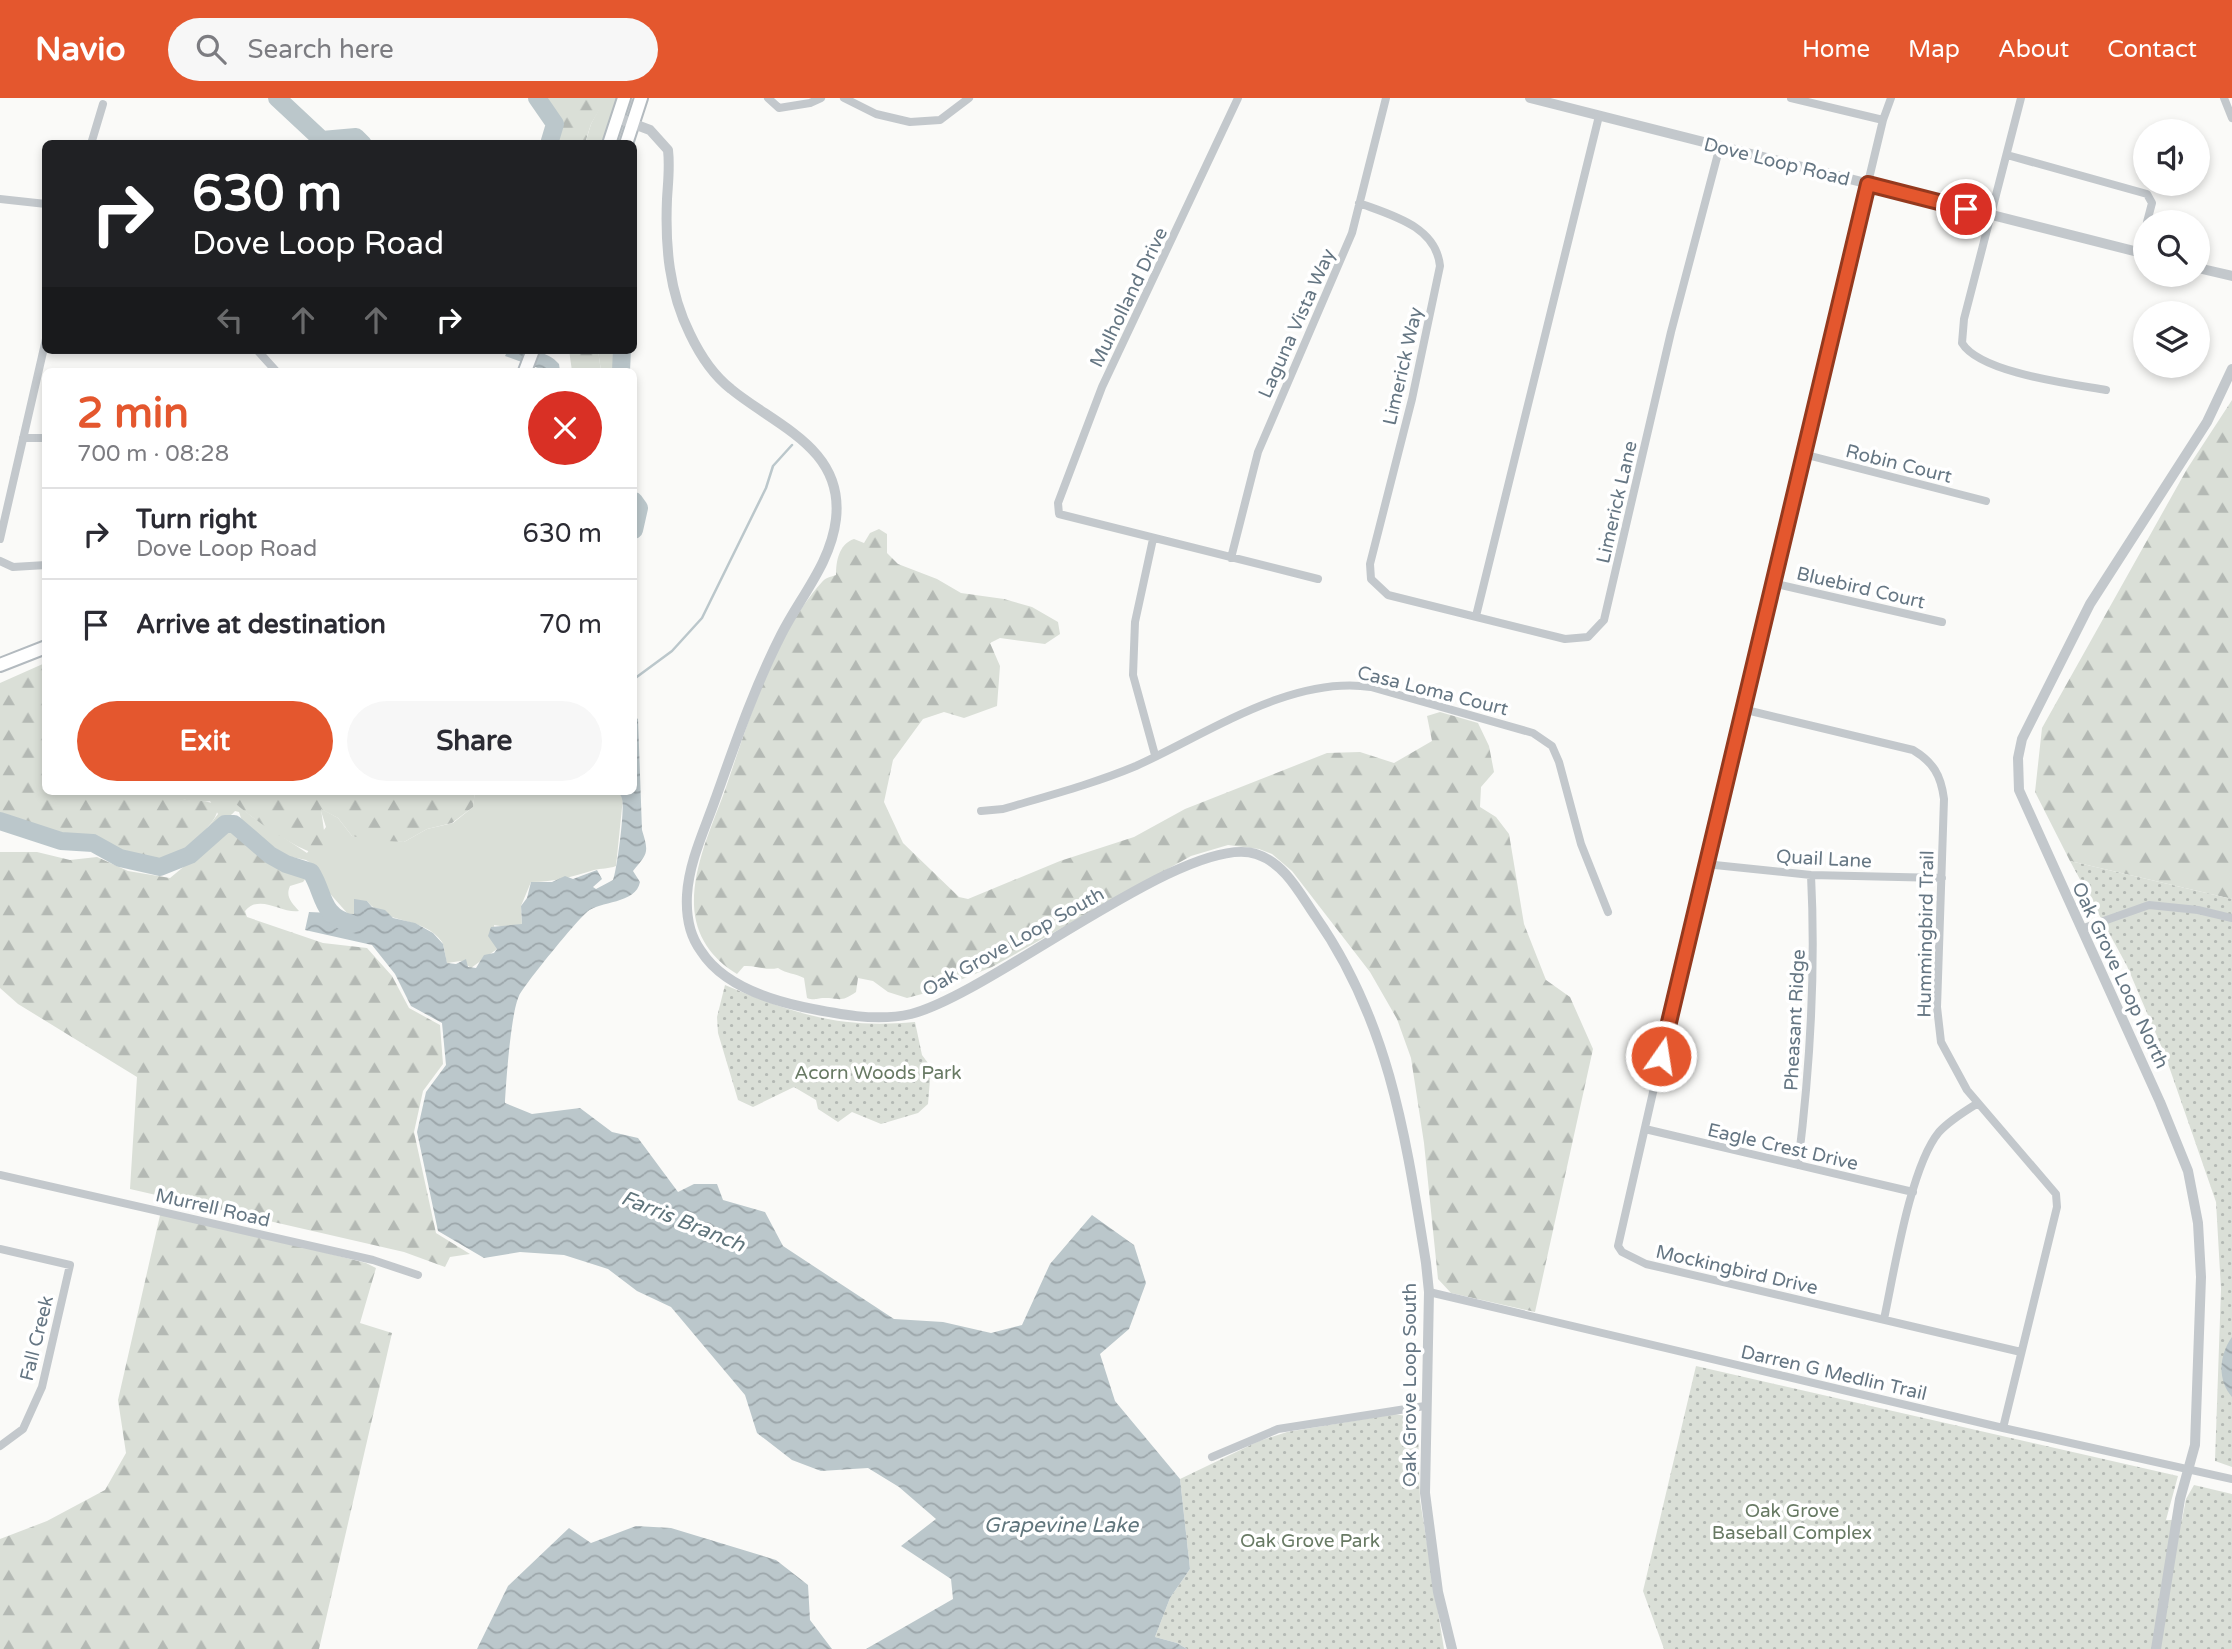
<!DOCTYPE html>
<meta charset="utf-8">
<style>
:root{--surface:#fff;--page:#f7f7f7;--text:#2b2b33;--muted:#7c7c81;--line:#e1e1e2;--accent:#e4572e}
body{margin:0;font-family:"Varela Round",sans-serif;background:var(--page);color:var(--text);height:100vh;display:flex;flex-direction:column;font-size:26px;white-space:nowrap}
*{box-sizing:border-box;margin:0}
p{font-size:23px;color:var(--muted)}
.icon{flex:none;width:38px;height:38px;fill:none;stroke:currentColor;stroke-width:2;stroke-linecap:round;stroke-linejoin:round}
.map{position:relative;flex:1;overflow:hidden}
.side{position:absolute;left:42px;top:270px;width:595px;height:427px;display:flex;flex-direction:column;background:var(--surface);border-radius:10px;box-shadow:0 4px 10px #0003}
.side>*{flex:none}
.top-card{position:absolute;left:42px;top:42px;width:595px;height:214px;border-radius:10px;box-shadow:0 4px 10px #0003;background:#202124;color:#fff;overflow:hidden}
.buttons{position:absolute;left:2133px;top:21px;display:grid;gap:14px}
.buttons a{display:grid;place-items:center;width:77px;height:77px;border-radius:50%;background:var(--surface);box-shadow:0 4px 10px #0003;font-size:35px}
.pin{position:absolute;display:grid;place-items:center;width:60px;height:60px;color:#fff;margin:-30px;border:4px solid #fff;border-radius:50%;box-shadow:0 2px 7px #0007}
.me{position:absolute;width:77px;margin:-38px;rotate:13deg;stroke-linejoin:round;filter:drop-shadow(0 0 5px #0008)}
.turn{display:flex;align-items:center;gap:24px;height:147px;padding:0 35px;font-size:32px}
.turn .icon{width:91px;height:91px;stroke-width:2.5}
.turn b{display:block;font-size:49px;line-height:60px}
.lanes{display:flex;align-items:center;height:66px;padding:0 35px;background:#0003;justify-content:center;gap:35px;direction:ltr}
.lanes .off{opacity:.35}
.round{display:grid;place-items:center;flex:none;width:74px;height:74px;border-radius:37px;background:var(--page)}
.headline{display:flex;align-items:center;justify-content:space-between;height:119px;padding:0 35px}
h1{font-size:42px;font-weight:700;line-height:52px;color:var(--accent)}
.primary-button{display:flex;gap:14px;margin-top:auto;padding:14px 35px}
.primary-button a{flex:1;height:80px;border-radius:42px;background:var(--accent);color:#fff;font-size:28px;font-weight:700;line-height:80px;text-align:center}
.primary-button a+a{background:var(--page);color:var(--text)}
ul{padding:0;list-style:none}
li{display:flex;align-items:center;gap:21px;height:91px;padding:0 35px;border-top:2px solid var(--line)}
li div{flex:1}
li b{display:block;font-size:26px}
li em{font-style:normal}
header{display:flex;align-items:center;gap:42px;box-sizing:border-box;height:98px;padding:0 35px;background:var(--accent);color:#fff}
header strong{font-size:33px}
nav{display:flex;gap:38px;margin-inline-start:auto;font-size:24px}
.search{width:490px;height:63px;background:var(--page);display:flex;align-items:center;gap:18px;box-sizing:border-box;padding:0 24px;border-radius:38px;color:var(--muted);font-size:26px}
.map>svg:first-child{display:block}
</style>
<header>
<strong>Navio</strong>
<div class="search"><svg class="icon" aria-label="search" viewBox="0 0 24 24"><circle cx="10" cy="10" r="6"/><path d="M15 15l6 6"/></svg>Search here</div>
<nav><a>Home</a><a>Map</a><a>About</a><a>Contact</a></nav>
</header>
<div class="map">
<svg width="2232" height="1551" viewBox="0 0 2232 1551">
<defs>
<pattern id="forest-firs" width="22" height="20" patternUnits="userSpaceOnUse" patternTransform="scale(1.75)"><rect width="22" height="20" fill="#dadfd7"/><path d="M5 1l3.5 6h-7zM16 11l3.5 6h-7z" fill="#b4b9b4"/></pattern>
<pattern id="park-dots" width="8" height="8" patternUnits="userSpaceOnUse" patternTransform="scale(1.75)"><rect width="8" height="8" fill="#dadfd7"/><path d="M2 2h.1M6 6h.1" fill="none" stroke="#b4b9b4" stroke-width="1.8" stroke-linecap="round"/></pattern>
<pattern id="water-waves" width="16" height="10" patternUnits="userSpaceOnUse" patternTransform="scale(1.75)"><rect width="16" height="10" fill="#bbc7cb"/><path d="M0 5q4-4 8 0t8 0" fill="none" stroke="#9ca6aa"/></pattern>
</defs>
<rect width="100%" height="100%" fill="#fafaf8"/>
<!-- grass -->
<path fill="#dadfd7" d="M605 0H618L603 45 585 46 591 26Z
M598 252H618L616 273H601Z
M184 693H222L251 718 307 755 326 729 320 710 338 720 352 738 404 744 427 731 453 725 473 709 475 693H617L623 700 616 768C609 771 601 770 594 772 572 779 555 784 531 784L521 808 522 827 506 829 494 827 497 851 471 870 461 863 447 865C445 859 445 850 442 844 424 818 386 827 367 803L354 816H348L325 790 317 769 306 762 287 758 244 729 239 714 235 713C231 718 194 747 188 748L199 741 218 716 210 703 195 704 182 701Z"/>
<!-- forest -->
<path fill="url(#forest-firs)" d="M537 0H605V2L591 26 585 45 549 46 555 26Z
M569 252H598L601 273H572Z
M2232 302V801L2070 763 2035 694 2042 630 2187 371Z
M879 431 887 436V455L898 466 937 481 961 495 1004 501 1032 509 1058 524 1060 536 1045 546 1000 540 990 545 1000 568 997 608 964 620 944 614 923 621 893 662 884 704 903 745 959 799 968 801 1060 763 1134 739 1185 711 1327 655 1360 654 1394 665 1432 643 1427 618 1440 614 1478 625 1489 648 1494 674 1481 689 1480 709 1496 719 1509 736 1524 826 1546 882 1570 899 1593 951 1535 1214 1451 1195 1438 1181 1424 1045 1411 960 1397 921 1370 874 1292 773 1272 756 1259 751 1228 747 1191 758 992 869 933 893 907 900 888 894 873 883 858 880 856 894C840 905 840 900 824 900 816 900 815 903 807 900L804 880C795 875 787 876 778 870 765 873 757 867 744 868L737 876C712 861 695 838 694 807 693 769 711 730 724 695 747 628 774 537 822 484 825 480 830 479 836 477 836 463 839 446 854 441L864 445 870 435Z
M45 565 46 693H184L183 701C195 704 208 701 218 708 218 719 210 726 203 735 183 763 145 767 116 753 107 749 100 744 92 741 79 737 67 741 54 739 35 735 18 723 0 716V585Z
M222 693H475L473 709 452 725 427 731 404 744 371 742 352 738 338 720 321 711 326 747 319 756C297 754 237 710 222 693Z
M227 733 234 734 266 762 307 779 303 784 290 788C285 799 292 805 299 813 282 816 260 795 245 813L247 819 323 845 367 850 392 878 409 910 440 927 443 966 423 993 414 1034 436 1135 470 1156 450 1159 445 1169 404 1154 130 1091 137 979 18 906 0 890V754H37L70 762 97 759 128 773 170 780Z
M161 1113 366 1165 376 1170 360 1225 392 1235 319 1551H0V1441L47 1423 105 1392 126 1355 118 1302Z"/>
<!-- park -->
<path fill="url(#park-dots)" d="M2070 763 2232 801V1369L2215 1363 2221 1191 2216 1104 2165 957 2127 868Z
M725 887C795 916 839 931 915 924L922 957 931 969 928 1006 918 1015 881 1026 852 1014 838 1024 818 1011 816 1002 794 989 753 1009 738 1002 718 935 717 919Z
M1696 1268 2178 1378 2166 1422H2182L2186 1401 2194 1387 2232 1396V1551H1664L1643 1493Z
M1395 1316 1411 1319 1418 1330 1420 1402 1444 1551H1187L1177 1545 1155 1539 1170 1500 1190 1471 1180 1381 1259 1343 1287 1334Z"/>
<!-- water -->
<path fill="url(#water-waves)" d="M508 252C526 252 546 251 559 266L560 273H546L505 258Z
M634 618 638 621 642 732C649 755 648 755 633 773L640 784C636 806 599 803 587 814 577 822 524 887 519 898 511 914 506 984 505 1005L532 1016 580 1010 612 1034 638 1040 678 1094 694 1086H717L723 1102 765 1114 783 1148 894 1221 943 1224 991 1235 1022 1227 1050 1166 1092 1117 1134 1147 1146 1185 1129 1231 1100 1256 1115 1303 1180 1381 1190 1471 1170 1500 1155 1539 1177 1545 1187 1551H866L953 1501 951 1481 901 1448 936 1421 899 1389 868 1370 821 1373 792 1362 757 1335 745 1297 671 1209 637 1193 608 1171 564 1157 520 1154 484 1160 438 1133 417 1034 426 994 446 967 442 925 411 908 395 876 372 847 305 832 309 814 354 816V801L367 803 372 809 385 812 393 820 415 825 433 835 443 846 447 865 456 866 466 861 468 869 476 870 484 857 494 855 497 851 488 838 491 829 522 826 521 808 527 800 531 784H552L565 778 573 781 597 772 602 781 593 789 596 791 613 782C617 772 625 711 622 701 622 698 619 696 617 693H634Z
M2232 1239V1299C2217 1282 2219 1257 2232 1239Z
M636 1428 671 1430 776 1462 808 1487 810 1522 832 1551H477L508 1488 569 1430 591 1445Z"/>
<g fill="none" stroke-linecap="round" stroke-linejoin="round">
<!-- stream -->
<path stroke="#bbc7cb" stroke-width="2.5" d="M634 581 672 553 702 520 766 390 773 368 792 347"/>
<!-- river -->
<path stroke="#bbc7cb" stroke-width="18" d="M277 0 322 42 356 39 363 46
M537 0 555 26 549 46
M621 273 622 252
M634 403 639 410 634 432
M0 723 61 743 93 745 120 760 160 769 190 757 225 726H234L270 757 286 766 311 774C325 796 320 818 352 826"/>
<defs>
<path id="secondary" d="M609 46 624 0
M626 46 641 0
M525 273 533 252
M0 567 46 549"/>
</defs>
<!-- secondary casing -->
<use href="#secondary" stroke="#b3babf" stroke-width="16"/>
<!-- minor -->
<path stroke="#c3c8cc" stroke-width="8" d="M768 0 779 10 810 5 821 0
M844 0 876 16 910 24 940 22 969 0
M1238 0 1102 289 1058 405 1059 416 1318 481
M1791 0 1883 22
M1891 0 1883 22 1705 766 1618 1148 1622 1154 1646 1166 2021 1254
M2021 0 1964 221 1962 245C1980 275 2072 286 2106 292
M2224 0 2232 20
M91 46 103 6
M2007 57 2147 96 2152 105 2147 124
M0 101 46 106
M1359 105C1391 117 1436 128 1440 168L1412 301 1370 466 1371 481 1388 497 1565 541 1588 539 1604 522 1671 234 1720 48
M2141 155 2146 133
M257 252 276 273
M23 340H46
M1803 356 1986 403
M0 441 46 241
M1153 441 1135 524 1133 577 1155 657
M1231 460 1258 354 1352 135 1386 0
M0 463 13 469 46 467
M1772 485 1942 524
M1476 518 1599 18
M1742 611 1913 652C1933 664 1941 677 1944 701L1937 909 1941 944 1967 992 2056 1096 2057 1109 2003 1330
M981 713 1003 711C1047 698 1093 686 1136 668 1207 636 1291 577 1371 589L1533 635 1552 648 1559 664 1581 746 1608 814
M1705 766 1811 777 1942 780
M2081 831 2149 807 2198 812 2232 820
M1645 1031 1913 1094
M1798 1067C1810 971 1816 874 1811 777
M0 1077 373 1162 418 1177
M0 1151 70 1167 42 1289 23 1331 0 1348
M1429 1194 2003 1330 2232 1381
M1884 1221C1894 1175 1910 1069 1939 1034 1950 1022 1965 1013 1978 1005
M1212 1359 1278 1331 1425 1308"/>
<!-- tertiary -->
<path stroke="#c3c8cc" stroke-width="10" d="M1530 0 2146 156
M618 20 650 32 668 52C670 69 668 84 667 101 665 148 669 194 690 236 700 257 713 277 731 291 776 328 844 350 836 421 831 465 800 499 781 537 754 590 735 646 715 702 704 733 689 764 687 797 686 816 689 837 701 853 722 886 766 901 803 909 837 916 876 924 911 916 991 896 1188 733 1256 756 1285 765 1300 796 1316 819 1390 925 1406 1041 1426 1165L1429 1194 1425 1395 1438 1494 1452 1551
M2198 170 2232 178
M2156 1551 2180 1401 2195 1347 2201 1179 2198 1125 2188 1073 2160 1004 2019 692 2018 660 2022 641 2090 506 2207 324 2232 271"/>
<!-- secondary -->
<use href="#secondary" stroke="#fff" stroke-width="12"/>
</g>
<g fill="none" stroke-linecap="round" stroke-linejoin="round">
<defs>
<path id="route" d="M1661 958 1868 86 1966 111"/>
</defs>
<!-- route casing -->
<use href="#route" stroke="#94391e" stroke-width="18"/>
<!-- route -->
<use href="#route" stroke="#e4572e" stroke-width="12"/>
</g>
<g text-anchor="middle" stroke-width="7" stroke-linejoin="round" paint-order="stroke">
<!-- street labels -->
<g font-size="19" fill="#657683" stroke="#fff">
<text transform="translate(1777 63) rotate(14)" y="7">Dove Loop Road</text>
<text transform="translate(1128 199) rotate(-64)" y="7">Mulholland Drive</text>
<text transform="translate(1296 225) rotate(-66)" y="7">Laguna Vista Way</text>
<text transform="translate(1402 268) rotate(-77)" y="7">Limerick Way</text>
<text transform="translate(1899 365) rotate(14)" y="7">Robin Court</text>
<text transform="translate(1616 404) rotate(-77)" y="7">Limerick Lane</text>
<text transform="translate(1861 489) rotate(13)" y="7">Bluebird Court</text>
<text transform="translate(1433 592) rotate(14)" y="7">Casa Loma Court</text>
<text transform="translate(1824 760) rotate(3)" y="7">Quail Lane</text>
<text transform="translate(1925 836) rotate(-89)" y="7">Hummingbird Trail</text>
<text transform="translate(1013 843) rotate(-29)" y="7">Oak Grove Loop South</text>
<text transform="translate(2121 877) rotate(65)" y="7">Oak Grove Loop North</text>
<text transform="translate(1794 922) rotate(-87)" y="7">Pheasant Ridge</text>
<text transform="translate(1783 1048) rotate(13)" y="7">Eagle Crest Drive</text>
<text transform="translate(213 1109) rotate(13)" y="7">Murrell Road</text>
<text transform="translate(1737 1171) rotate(13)" y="7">Mockingbird Drive</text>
<text transform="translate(36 1240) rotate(-76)" y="7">Fall Creek</text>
<text transform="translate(1834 1274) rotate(13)" y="7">Darren G Medlin Trail</text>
<text transform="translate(1409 1287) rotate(-90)" y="7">Oak Grove Loop South</text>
</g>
<!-- park labels -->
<g font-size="19" fill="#687a64" stroke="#fff">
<text x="878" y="981">Acorn Woods Park</text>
<text x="1792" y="1419">Oak Grove<tspan x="1792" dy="22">Baseball Complex</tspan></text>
<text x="1310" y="1449">Oak Grove Park</text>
</g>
<!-- water labels -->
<g font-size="21" font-style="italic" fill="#60757c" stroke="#fff">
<text transform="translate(683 1123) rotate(22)" y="7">Farris Branch</text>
<text x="1061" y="1434">Grapevine Lake</text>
</g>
</g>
</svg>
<div class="buttons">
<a><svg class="icon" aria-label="sound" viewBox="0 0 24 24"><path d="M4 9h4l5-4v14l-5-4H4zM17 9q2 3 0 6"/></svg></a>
<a><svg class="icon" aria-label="search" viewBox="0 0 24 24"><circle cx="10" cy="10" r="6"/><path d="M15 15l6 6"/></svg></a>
<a><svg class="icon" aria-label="layers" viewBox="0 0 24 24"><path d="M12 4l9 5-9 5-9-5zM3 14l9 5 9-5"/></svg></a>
</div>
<div class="pin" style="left:1966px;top:111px;background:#d93025"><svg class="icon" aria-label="arrive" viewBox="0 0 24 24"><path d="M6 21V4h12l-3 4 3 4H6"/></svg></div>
<svg class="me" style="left:1661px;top:958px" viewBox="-20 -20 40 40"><circle r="17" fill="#e4572e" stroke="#fff" stroke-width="3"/><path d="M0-11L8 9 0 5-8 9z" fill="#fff"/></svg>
<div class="top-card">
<div class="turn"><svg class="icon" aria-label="right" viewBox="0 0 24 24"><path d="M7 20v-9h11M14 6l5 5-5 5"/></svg><div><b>630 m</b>Dove Loop Road</div></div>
<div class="lanes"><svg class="icon off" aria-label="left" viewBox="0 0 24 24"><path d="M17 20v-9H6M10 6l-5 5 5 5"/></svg><svg class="icon off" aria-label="ahead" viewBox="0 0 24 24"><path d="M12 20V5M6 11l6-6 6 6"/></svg><svg class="icon off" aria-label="ahead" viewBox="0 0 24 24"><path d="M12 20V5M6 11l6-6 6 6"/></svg><svg class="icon" aria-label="right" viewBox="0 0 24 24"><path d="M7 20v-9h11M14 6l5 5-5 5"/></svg></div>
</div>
<section class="side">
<div class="headline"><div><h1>2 min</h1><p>700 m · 08:28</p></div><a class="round" style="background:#d93025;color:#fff"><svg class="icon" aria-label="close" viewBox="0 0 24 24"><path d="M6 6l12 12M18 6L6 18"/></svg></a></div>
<ul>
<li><svg class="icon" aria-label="right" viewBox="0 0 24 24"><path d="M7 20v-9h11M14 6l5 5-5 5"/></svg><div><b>Turn right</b><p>Dove Loop Road</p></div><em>630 m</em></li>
<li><svg class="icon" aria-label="arrive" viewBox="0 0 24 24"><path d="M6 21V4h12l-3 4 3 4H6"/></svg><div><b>Arrive at destination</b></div><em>70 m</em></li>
</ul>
<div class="primary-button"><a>Exit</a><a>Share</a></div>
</section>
</div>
